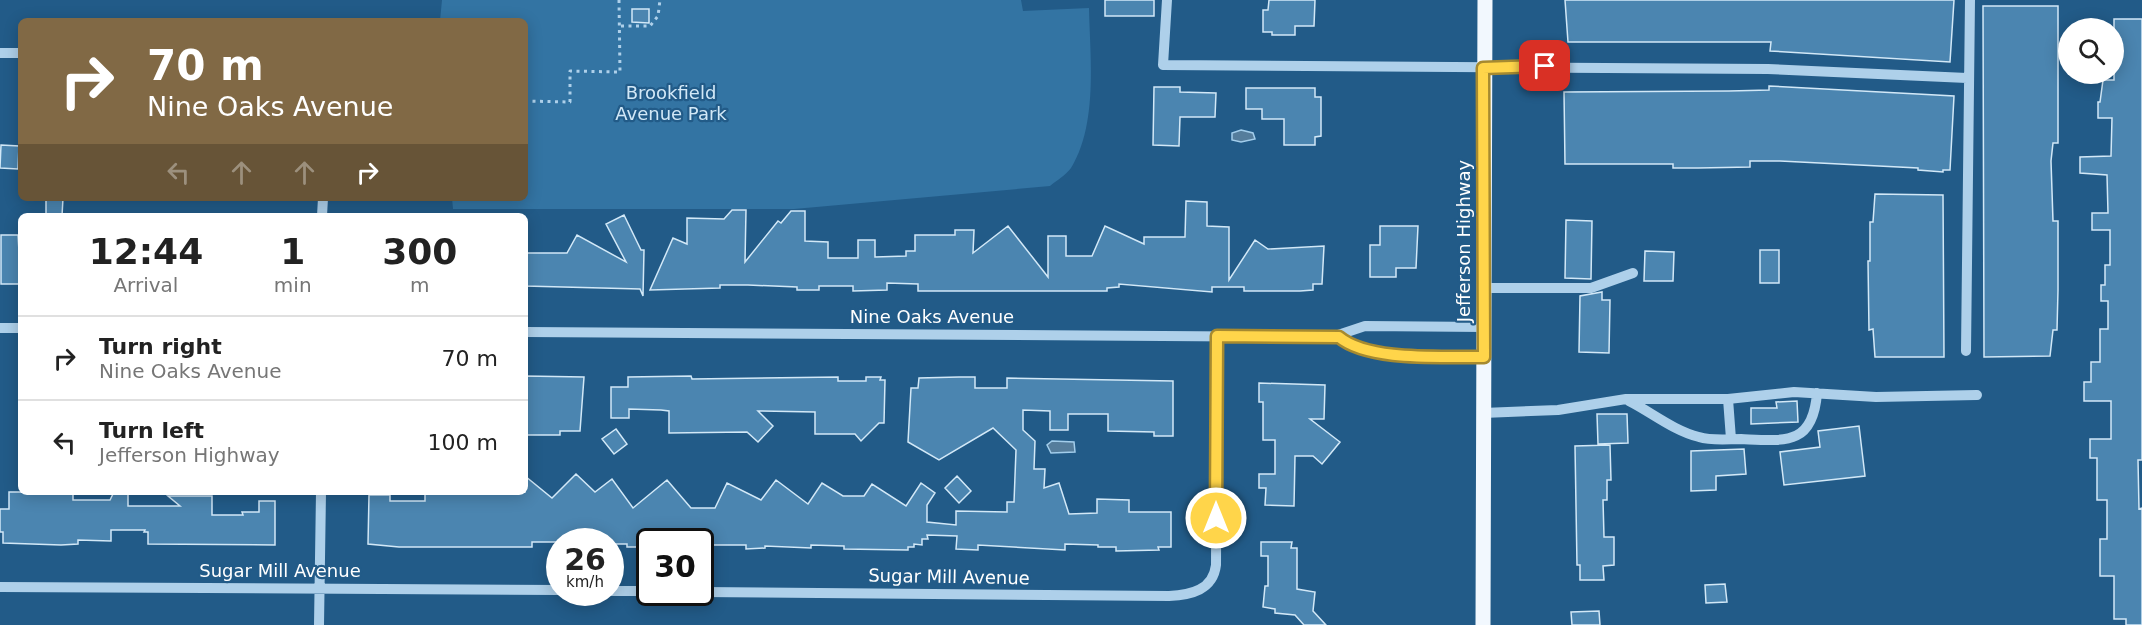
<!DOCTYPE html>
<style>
:root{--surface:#fff;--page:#f6f6f6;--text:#222;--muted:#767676;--line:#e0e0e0}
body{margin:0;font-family:"DejaVu Sans",sans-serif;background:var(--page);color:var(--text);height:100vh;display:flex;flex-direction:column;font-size:22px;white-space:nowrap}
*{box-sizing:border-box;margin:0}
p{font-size:20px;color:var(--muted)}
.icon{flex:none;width:33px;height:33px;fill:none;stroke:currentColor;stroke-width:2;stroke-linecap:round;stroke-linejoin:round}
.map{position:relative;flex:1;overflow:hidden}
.side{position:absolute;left:18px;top:213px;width:510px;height:282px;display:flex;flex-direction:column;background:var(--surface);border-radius:9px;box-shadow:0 3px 15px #0003}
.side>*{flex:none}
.banner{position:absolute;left:18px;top:18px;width:510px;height:183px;border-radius:9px;box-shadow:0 3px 15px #0003;background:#816945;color:#fff;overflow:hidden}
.buttons{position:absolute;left:2058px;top:18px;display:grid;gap:12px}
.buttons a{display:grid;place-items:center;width:66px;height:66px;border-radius:50%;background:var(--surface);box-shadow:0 3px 15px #0003;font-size:30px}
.speed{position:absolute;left:546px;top:528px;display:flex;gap:12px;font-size:30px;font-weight:700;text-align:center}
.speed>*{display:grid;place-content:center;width:78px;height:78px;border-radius:50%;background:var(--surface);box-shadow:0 3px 15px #0003;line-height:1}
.speed small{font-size:15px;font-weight:400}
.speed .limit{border:3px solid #111;border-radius:9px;background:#fff;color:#111}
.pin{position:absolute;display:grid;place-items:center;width:51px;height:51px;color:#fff;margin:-26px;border-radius:12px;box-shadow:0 3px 9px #0006}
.me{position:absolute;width:66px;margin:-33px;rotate:0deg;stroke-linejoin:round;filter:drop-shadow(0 0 4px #0008)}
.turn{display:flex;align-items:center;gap:21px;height:126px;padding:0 30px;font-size:27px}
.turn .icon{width:78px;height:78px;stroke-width:2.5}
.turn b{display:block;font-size:42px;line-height:51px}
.lanes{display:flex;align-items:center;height:57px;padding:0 30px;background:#0003;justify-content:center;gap:30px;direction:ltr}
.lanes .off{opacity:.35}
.eta{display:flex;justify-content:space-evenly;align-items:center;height:102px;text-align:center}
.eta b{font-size:36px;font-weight:700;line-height:42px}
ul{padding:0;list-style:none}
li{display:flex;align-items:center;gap:18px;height:84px;padding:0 30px;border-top:2px solid var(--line)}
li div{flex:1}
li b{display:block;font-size:22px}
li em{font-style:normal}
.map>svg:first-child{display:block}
</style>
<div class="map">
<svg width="2142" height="625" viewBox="0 0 2142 625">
<rect width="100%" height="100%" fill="#225b88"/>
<!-- green -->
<path fill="#3374a3" d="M442 0H1021L1023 11 1089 8C1090 57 1098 124 1071 168 1066 175 1056 181 1050 186L794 209H453L452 198H525V21H440Z"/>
<!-- water -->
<path fill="#557d9c" stroke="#a2cdeb" stroke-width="1.5" d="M1241 130 1253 133 1255 139 1241 142 1232 140V133Z
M1052 441 1074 442 1075 452 1051 453 1047 445Z"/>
<!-- building -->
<path fill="#4b85b0" stroke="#d2e8f7" stroke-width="1.5" d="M1105 0H1154V16H1105Z
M1269 0H1315L1314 26H1295V35H1272V32H1263V10H1268Z
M1565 0H1954L1950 62 1770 51 1771 42H1568Z
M1983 6H2058V143H2053L2051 161 2053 221H2058V290L2057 330H2053L2050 356 1984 357Z
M632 9H649V23L632 22Z
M2114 19H2142V460H2138L2139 509 2142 508V625H2126V619H2114V576H2100V539H2107V500H2097V458H2090V439H2111V401H2084V382H2091V362H2100V329H2108V301H2101V285H2105V265H2110V230H2092V213H2108L2107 175 2080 173V157L2111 156 2112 118H2098V102H2100L2103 80H2114Z
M1769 86 1954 96 1950 170H1943V172L1918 170V168L1780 161H1750V167L1698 168H1673V164H1565L1564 92 1729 91 1769 90Z
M1154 87H1180V92L1216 93 1215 117H1180L1179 146 1153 145Z
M1246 88H1315V97H1321V136L1315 137V145H1284V119H1262V109H1246Z
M1 145 19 146 18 169 0 168Z
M1875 194 1943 195 1944 357H1875L1873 329 1869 330 1868 261H1870V222H1873Z
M46 198H63L62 216H46Z
M1186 201 1207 202V226L1229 227V280L1255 240 1268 249 1324 246 1322 284H1313V290L1300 291H1244V287H1212V292L1119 284V287L1107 288V291H918V284L887 283V290L853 291V286H819V290H797V287L748 285H720V288L650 290 673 238 687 244V218L724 219 732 210H746L745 262 778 221 781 223 791 211H805V241L828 242V258H858V240H875V257L906 256V251H915V235H955V230H974L973 253 1008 226 1048 277V236H1066V256H1092L1105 226 1144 244V237H1185Z
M624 215 641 250H644L643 296 640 289 525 286V253H567L577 235 626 262 606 224Z
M1566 220 1592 221 1591 279 1565 278Z
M1380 226H1418L1416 268H1396V277H1370V245H1380Z
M1 235H18L21 284H1Z
M1760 250H1779V283H1760Z
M1645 251 1674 252 1673 281H1644Z
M1602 292V300H1610L1609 353 1579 352 1580 296Z
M525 376 584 377 580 431H560V435H525Z
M691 376 692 379 838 377V381H866V377H881L880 380H885L884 423H879L861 441 855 434H815V412L758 411 773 426 758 442 747 432 669 433V411L661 410 629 409V418H611V387H628V377Z
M959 377H975V388H1007V378L1173 381V436H1154V432L1108 431V414H1068V430H1050V411L1023 410V430L1035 441 1034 469H1045L1044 488 1059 483 1069 514 1097 513V499L1129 500V512H1171V547H1158L1159 550 1116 551V547H1098V545L1065 544V550L978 545V550L956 549 957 536 927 535 928 539H922V545L914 544V547H908V550L844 549V546L811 545V548L765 546V548L746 549V545H700V542H642V547H627V544H612V542H532V547H399L368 544 369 495H390V501H425V494L525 492V476L552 498 576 474 595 492 612 479 633 508 667 480 691 508H715L727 483 761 500 776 480 808 504 822 483 843 496H864L872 484 906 506 921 483 935 493 927 505V522L956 525V511L1007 512V502H1014L1016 450 993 428 939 460 908 442 911 388H918L919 378Z
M1259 383 1325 385 1324 419H1310L1340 442 1322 464 1313 456H1295L1294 506 1265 505 1266 488H1259V474H1275V440H1263V402H1259Z
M1797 401 1798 422 1751 424V408H1777L1776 402Z
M1597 414H1627L1628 443 1598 444Z
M1859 426 1865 476 1784 485 1780 452 1820 447 1818 431Z
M616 429 627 444 614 454 602 439Z
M1610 445 1611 480H1607V500H1603L1604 537H1614V565L1603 566 1604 580H1580V565H1577L1575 446Z
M1744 449 1746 474 1716 476V490L1691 491V451Z
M957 476 971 491 959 503 945 488Z
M9 492H73V500H110L114 492H128V506H180L168 496H212V515H243L242 512H259V501H275V545L148 544V532H144L145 530H111V541L78 540V544L61 545 3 543V532H0V509H9Z
M1261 542H1292L1291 548H1297V589L1315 592 1313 611 1326 625H1304L1295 615 1275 613V609L1263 607 1265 586H1268V556H1261Z
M1725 584 1727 602 1706 603 1705 585Z
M1599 611 1600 625H1572L1571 612Z"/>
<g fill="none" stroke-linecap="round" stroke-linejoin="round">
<!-- path -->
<path stroke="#aed0ea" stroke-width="3" stroke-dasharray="3 4.5" stroke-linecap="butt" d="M621 26H650L658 16 660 0
M525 101 570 102V71L620 72 619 0"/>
<!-- minor -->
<path stroke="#aed0ea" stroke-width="10" d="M1167 0 1163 65 1768 69 1967 78
M0 53H21
M322 216 323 198
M1484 288H1591L1633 273
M0 328H21
M525 332 1332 337 1365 326 1484 327
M1339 337C1369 362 1444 356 1484 357
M1966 351 1970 0
M1728 399 1731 439
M1629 401C1651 412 1674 431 1699 437 1712 441 1728 439 1741 439 1785 441 1813 446 1817 393
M1483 413 1558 410 1626 399H1728L1794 392 1876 397 1977 395
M0 587 560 590
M610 591H650
M700 592 1169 596C1191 595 1213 590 1216 565L1217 336
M319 625 321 492"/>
<!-- major -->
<path stroke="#f2f8fe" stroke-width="15" d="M1483 625 1485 0"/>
</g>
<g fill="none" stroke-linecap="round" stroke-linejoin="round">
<defs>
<path id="route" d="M1216 518 1217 336 1339 337C1369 362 1444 356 1484 357L1483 68 1545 66"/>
</defs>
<!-- route casing -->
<use href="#route" stroke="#a68a30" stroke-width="15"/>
<!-- route -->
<use href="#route" stroke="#ffd54a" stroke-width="10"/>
</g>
<g text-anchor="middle" stroke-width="4.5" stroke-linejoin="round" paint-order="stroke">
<!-- park labels -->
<g font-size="18" fill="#d2e8f7" stroke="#225b88">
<text x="671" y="99">Brookfield<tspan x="671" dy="21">Avenue Park</tspan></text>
</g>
<!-- street labels -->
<g font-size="18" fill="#fff" stroke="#225b88">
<text transform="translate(1464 241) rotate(-90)" y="6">Jefferson Highway</text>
<text x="932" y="323">Nine Oaks Avenue</text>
<text x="280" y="577">Sugar Mill Avenue</text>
<text transform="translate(949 577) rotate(1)" y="6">Sugar Mill Avenue</text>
</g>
</g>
</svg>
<div class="buttons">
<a><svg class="icon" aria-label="search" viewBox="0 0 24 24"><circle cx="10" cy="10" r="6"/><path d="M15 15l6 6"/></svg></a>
</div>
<div class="speed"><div>26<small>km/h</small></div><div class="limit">30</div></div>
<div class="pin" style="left:1545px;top:66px;background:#d93025"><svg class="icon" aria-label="arrive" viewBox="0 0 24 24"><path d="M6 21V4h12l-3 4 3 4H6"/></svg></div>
<svg class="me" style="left:1216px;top:518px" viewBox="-20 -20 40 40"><circle r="17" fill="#ffd54a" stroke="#fff" stroke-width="3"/><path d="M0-11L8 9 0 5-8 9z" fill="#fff"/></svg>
<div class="banner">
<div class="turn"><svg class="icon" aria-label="right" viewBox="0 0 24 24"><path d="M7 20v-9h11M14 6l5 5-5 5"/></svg><div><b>70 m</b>Nine Oaks Avenue</div></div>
<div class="lanes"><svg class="icon off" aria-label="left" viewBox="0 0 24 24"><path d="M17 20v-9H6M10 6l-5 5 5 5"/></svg><svg class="icon off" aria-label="ahead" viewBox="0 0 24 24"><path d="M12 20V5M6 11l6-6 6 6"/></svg><svg class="icon off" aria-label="ahead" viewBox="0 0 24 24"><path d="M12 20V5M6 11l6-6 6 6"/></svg><svg class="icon" aria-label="right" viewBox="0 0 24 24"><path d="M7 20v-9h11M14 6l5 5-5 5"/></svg></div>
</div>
<section class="side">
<div class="eta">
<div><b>12:44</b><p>Arrival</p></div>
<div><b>1</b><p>min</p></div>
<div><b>300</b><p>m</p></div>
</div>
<ul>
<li><svg class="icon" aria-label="right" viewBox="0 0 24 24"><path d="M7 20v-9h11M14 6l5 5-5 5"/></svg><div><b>Turn right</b><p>Nine Oaks Avenue</p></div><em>70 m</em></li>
<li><svg class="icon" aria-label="left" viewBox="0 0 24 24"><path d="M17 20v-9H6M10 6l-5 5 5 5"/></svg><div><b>Turn left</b><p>Jefferson Highway</p></div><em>100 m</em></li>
</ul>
</section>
</div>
